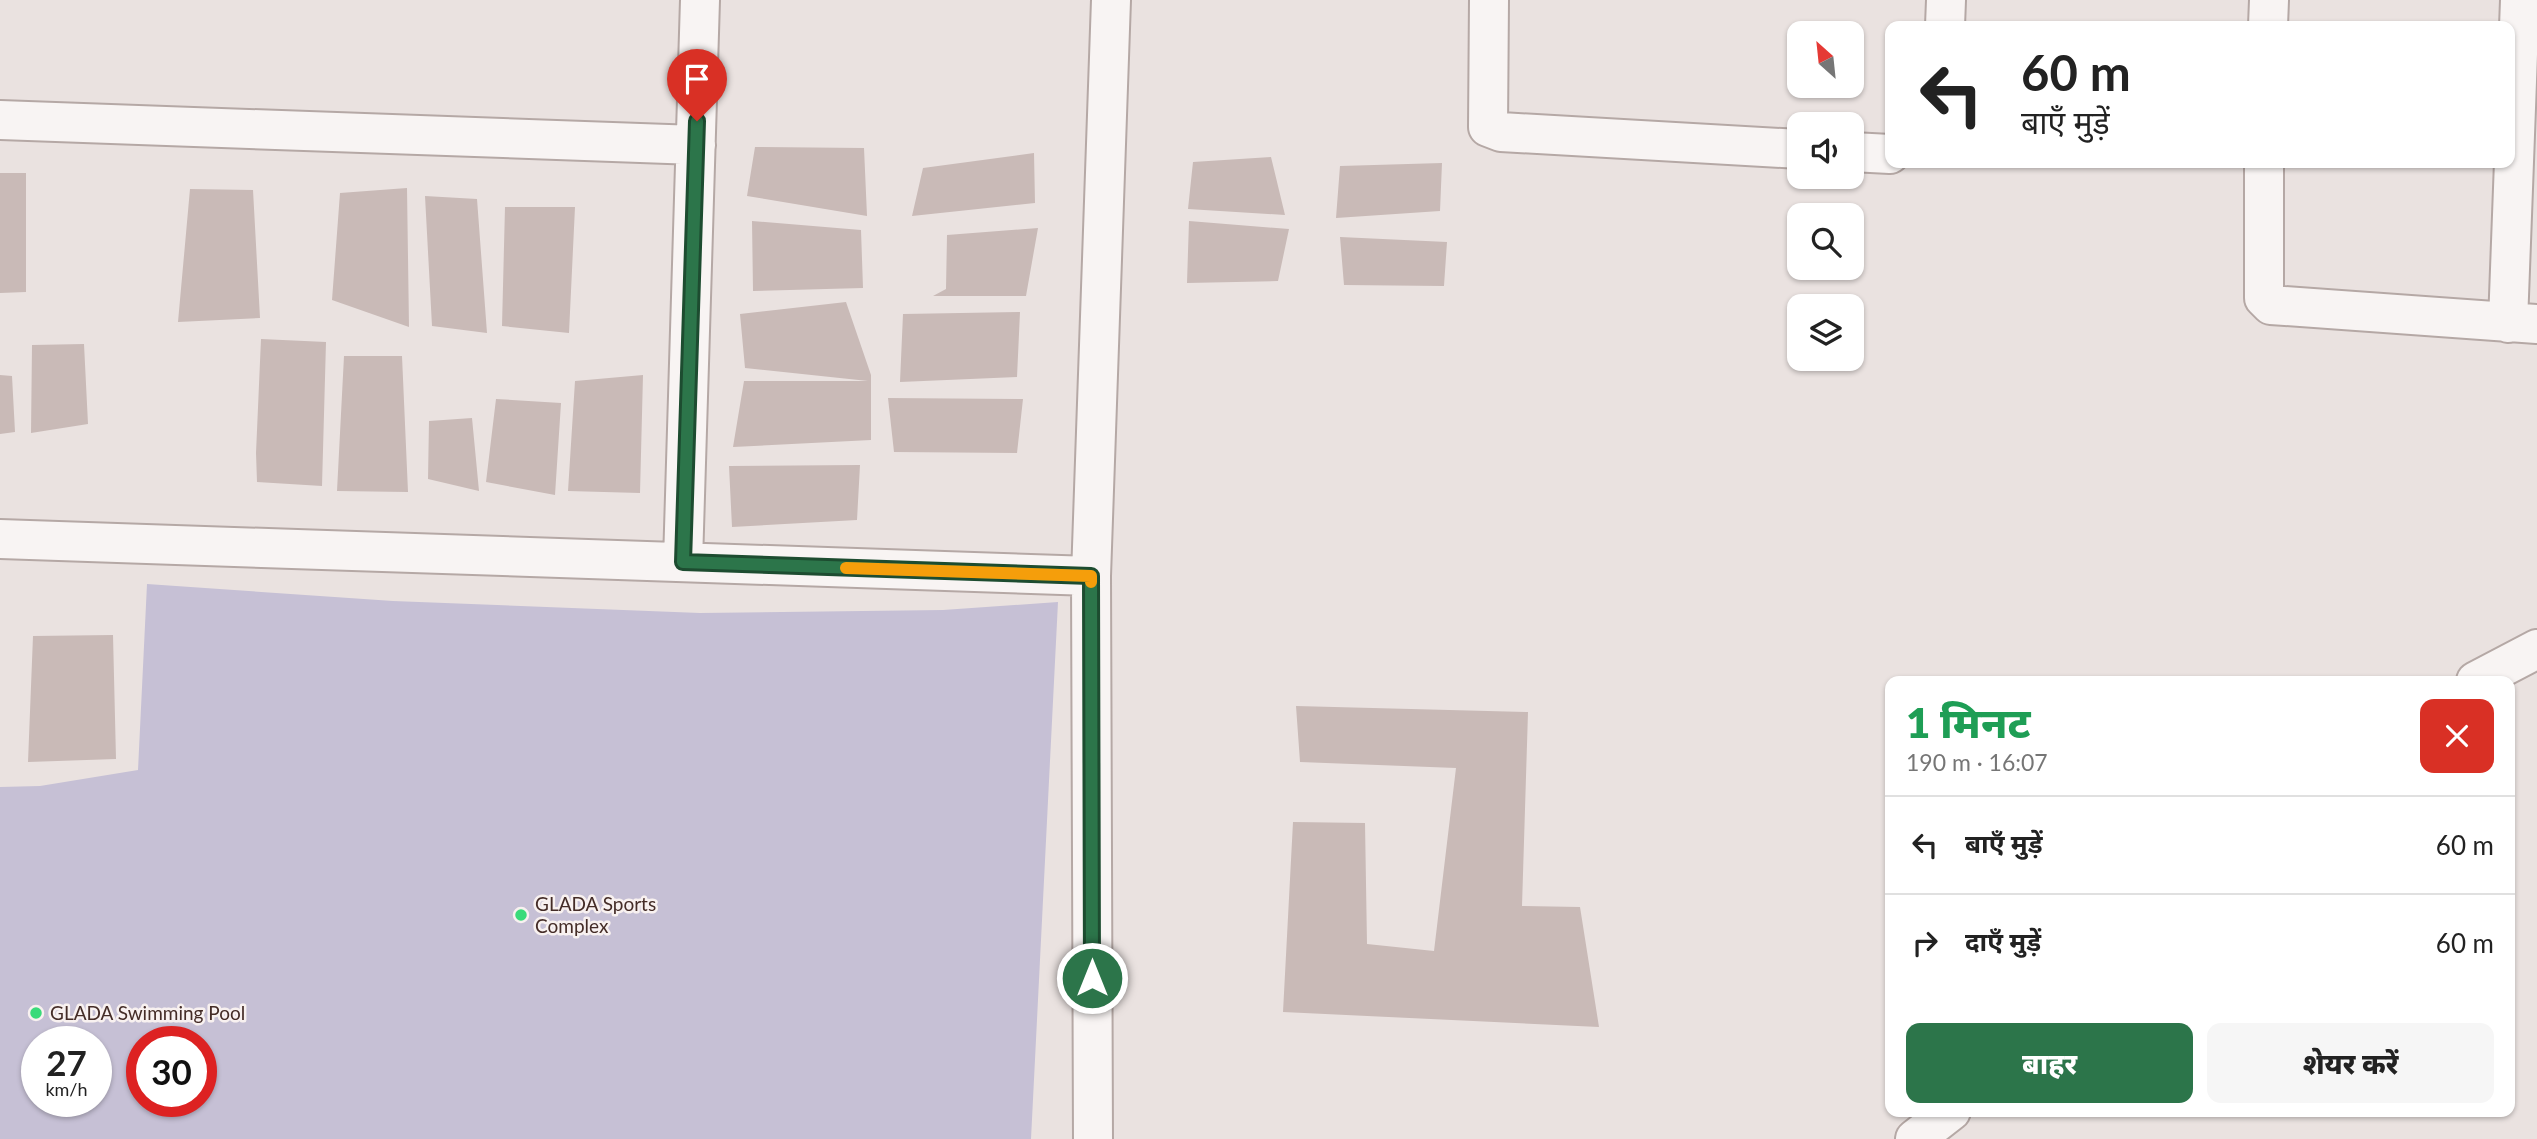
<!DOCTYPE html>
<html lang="hi">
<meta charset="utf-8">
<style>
:root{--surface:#fff;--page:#f6f6f6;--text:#222;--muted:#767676;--line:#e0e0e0;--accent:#2c754a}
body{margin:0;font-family:Lato,"Noto Sans Devanagari",sans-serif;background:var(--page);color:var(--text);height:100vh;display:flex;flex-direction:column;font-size:26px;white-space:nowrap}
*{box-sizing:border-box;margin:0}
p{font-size:23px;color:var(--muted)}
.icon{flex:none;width:38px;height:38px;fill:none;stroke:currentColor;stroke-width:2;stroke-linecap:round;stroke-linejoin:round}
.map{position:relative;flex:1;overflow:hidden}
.drawer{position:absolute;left:1885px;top:676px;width:630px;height:441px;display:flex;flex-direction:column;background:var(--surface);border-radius:14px;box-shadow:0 2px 5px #0004}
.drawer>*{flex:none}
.top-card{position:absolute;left:1885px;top:21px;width:630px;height:147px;border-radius:14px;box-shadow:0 2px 5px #0004;background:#fff;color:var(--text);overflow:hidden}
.needle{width:46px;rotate:333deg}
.fabs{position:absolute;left:1787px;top:21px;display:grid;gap:14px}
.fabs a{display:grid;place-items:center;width:77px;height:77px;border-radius:14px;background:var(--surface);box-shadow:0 2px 5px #0004;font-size:35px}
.speed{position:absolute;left:21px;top:1026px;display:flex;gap:14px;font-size:35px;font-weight:700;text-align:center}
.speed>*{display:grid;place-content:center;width:91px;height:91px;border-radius:50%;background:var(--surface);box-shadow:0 2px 5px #0004;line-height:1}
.speed small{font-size:18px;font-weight:400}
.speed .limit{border:10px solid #d22;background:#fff;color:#111}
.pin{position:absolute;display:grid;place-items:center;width:60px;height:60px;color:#fff;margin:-72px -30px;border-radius:50% 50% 50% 0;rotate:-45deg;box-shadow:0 0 7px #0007}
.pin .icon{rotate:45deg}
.me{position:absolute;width:77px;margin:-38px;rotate:0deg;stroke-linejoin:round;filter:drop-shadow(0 0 5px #0008)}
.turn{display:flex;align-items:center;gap:24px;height:147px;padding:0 21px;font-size:32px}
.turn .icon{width:91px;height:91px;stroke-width:2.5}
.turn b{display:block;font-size:49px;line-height:60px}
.round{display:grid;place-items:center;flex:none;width:74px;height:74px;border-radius:14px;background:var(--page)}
.headline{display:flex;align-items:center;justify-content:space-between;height:119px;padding:0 21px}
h1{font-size:42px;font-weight:800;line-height:52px;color:#1e9e55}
.button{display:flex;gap:14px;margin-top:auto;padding:14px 21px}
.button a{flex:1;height:80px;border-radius:14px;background:var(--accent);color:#fff;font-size:28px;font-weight:800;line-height:80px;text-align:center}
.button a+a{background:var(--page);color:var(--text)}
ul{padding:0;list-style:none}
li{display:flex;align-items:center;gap:21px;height:98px;padding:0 21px;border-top:2px solid var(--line)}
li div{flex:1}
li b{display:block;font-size:26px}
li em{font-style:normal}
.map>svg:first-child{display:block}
</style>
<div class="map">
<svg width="2537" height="1139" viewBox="0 0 2537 1139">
<rect width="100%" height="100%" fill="#eae2e0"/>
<!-- pitch -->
<path fill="#c6c0d5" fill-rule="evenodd" d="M147 584 393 601 700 613 943 610 1058 602 1031 1139H0V787L40 786 138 770ZM96 1041V1101H37V1041ZM201 1041V1101H142V1041Z"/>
<!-- building -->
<path fill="#c9bab7" d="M755 147 864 148 867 216 747 196Z
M1034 153 1035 203 912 216 923 168Z
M1271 157 1285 215 1188 209 1193 162Z
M1442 163 1440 211 1336 218 1340 166Z
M0 173H26V292L0 293Z
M407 188 409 327 332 300 340 193Z
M190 189 253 190 260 318 178 322Z
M425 196 477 199 487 333 432 326Z
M505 207H575L569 333 502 326Z
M752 221 861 230 863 288 753 291Z
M1189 221 1289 229 1278 281 1187 283Z
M1038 228 1026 296H933L946 289 947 235Z
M1340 237 1447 242 1444 286 1344 285Z
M846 302 871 375V440L733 447 744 381H868L745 368 740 314Z
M1020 312 1017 377 900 382 903 314Z
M261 339 326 342 322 486 257 482 256 453Z
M84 344 88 424 31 433 32 345Z
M344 356H402L408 492 337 491Z
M0 375 12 376 15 432 0 434Z
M643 375 640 493 568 491 575 381Z
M888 398 1023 399 1017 453 894 452Z
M496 399 561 403 555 495 486 482Z
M472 418 479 491 428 479 429 421Z
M860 465 857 520 732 527 729 466Z
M113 635 116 759 28 762 33 636Z
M1296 706 1528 712 1522 906 1580 907 1599 1027 1283 1012 1293 822 1365 823 1367 944 1434 951 1456 768 1300 762Z"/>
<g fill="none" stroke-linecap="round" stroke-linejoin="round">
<defs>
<path id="minor" d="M1489 0 1488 127 1501 132 1799 149
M1945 26 1946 0
M2268 26 2269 0
M0 120 696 145
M1852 152 1890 154
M2264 163V298L2271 305 2537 324
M2508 323 2520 0
M0 539 1091 576
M683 562 700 0
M1093 1139 1091 576 1111 0"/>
<path id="tertiary" d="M2476 681 2537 649
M1915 1139 1951 1111"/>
</defs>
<!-- minor casing -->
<use href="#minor" stroke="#b5a8a5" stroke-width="42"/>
<!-- tertiary casing -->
<use href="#tertiary" stroke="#b5a8a5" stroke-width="42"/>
<!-- minor -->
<use href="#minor" stroke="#f8f4f3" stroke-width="38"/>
<!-- tertiary -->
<use href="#tertiary" stroke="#f8f4f3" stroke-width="38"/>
</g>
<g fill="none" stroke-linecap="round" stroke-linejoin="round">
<defs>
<path id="route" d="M697 121 683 562 1091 576 1092 978"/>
</defs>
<!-- route casing -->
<use href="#route" stroke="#1d4c30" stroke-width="18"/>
<!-- route -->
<use href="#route" stroke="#2c754a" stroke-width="12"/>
<!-- slow -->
<path stroke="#f59e0b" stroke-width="12" d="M846 568 1091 576V582"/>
</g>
<!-- markers -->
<g fill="#39db7a" stroke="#f8f1f0" stroke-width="2.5">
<circle cx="521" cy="915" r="7"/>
<circle cx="36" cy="1013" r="7"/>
</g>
<g text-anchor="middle" stroke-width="5" stroke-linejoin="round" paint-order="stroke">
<!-- poi labels -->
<g font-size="19" fill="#442c27" stroke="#f8f1f0" text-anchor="start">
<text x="535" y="911">GLADA Sports<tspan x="535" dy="22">Complex</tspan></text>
<text x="50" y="1020">GLADA Swimming Pool</text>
</g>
</g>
</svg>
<div class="fabs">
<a><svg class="needle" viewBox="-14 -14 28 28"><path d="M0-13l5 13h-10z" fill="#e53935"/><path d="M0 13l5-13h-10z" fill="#767676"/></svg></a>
<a><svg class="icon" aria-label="sound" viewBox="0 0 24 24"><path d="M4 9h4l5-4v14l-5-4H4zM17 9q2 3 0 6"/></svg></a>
<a><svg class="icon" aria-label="search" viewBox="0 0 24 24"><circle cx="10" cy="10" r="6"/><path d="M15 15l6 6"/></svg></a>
<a><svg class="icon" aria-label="layers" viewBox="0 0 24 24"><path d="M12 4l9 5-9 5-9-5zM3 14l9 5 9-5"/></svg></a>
</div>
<div class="speed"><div>27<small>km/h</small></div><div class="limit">30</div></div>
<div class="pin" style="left:697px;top:121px;background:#d93025"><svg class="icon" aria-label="arrive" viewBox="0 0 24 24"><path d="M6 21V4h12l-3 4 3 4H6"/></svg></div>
<svg class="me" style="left:1092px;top:978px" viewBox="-20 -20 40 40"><circle r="17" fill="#2c754a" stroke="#fff" stroke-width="3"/><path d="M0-11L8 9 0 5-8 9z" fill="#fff"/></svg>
<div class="top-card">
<div class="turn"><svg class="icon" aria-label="left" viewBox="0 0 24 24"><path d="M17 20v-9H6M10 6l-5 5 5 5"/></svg><div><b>60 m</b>बाएँ मुड़ें</div></div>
</div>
<section class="drawer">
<div class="headline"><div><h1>1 मिनट</h1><p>190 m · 16:07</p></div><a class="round" style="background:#d93025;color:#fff"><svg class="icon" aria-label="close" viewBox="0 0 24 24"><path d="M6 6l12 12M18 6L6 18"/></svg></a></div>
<ul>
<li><svg class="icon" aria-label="left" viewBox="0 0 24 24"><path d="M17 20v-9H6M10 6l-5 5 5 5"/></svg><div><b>बाएँ मुड़ें</b></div><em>60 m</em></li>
<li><svg class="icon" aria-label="right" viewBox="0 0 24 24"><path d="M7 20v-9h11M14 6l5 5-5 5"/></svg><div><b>दाएँ मुड़ें</b></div><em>60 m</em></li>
</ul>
<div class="button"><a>बाहर</a><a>शेयर करें</a></div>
</section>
</div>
